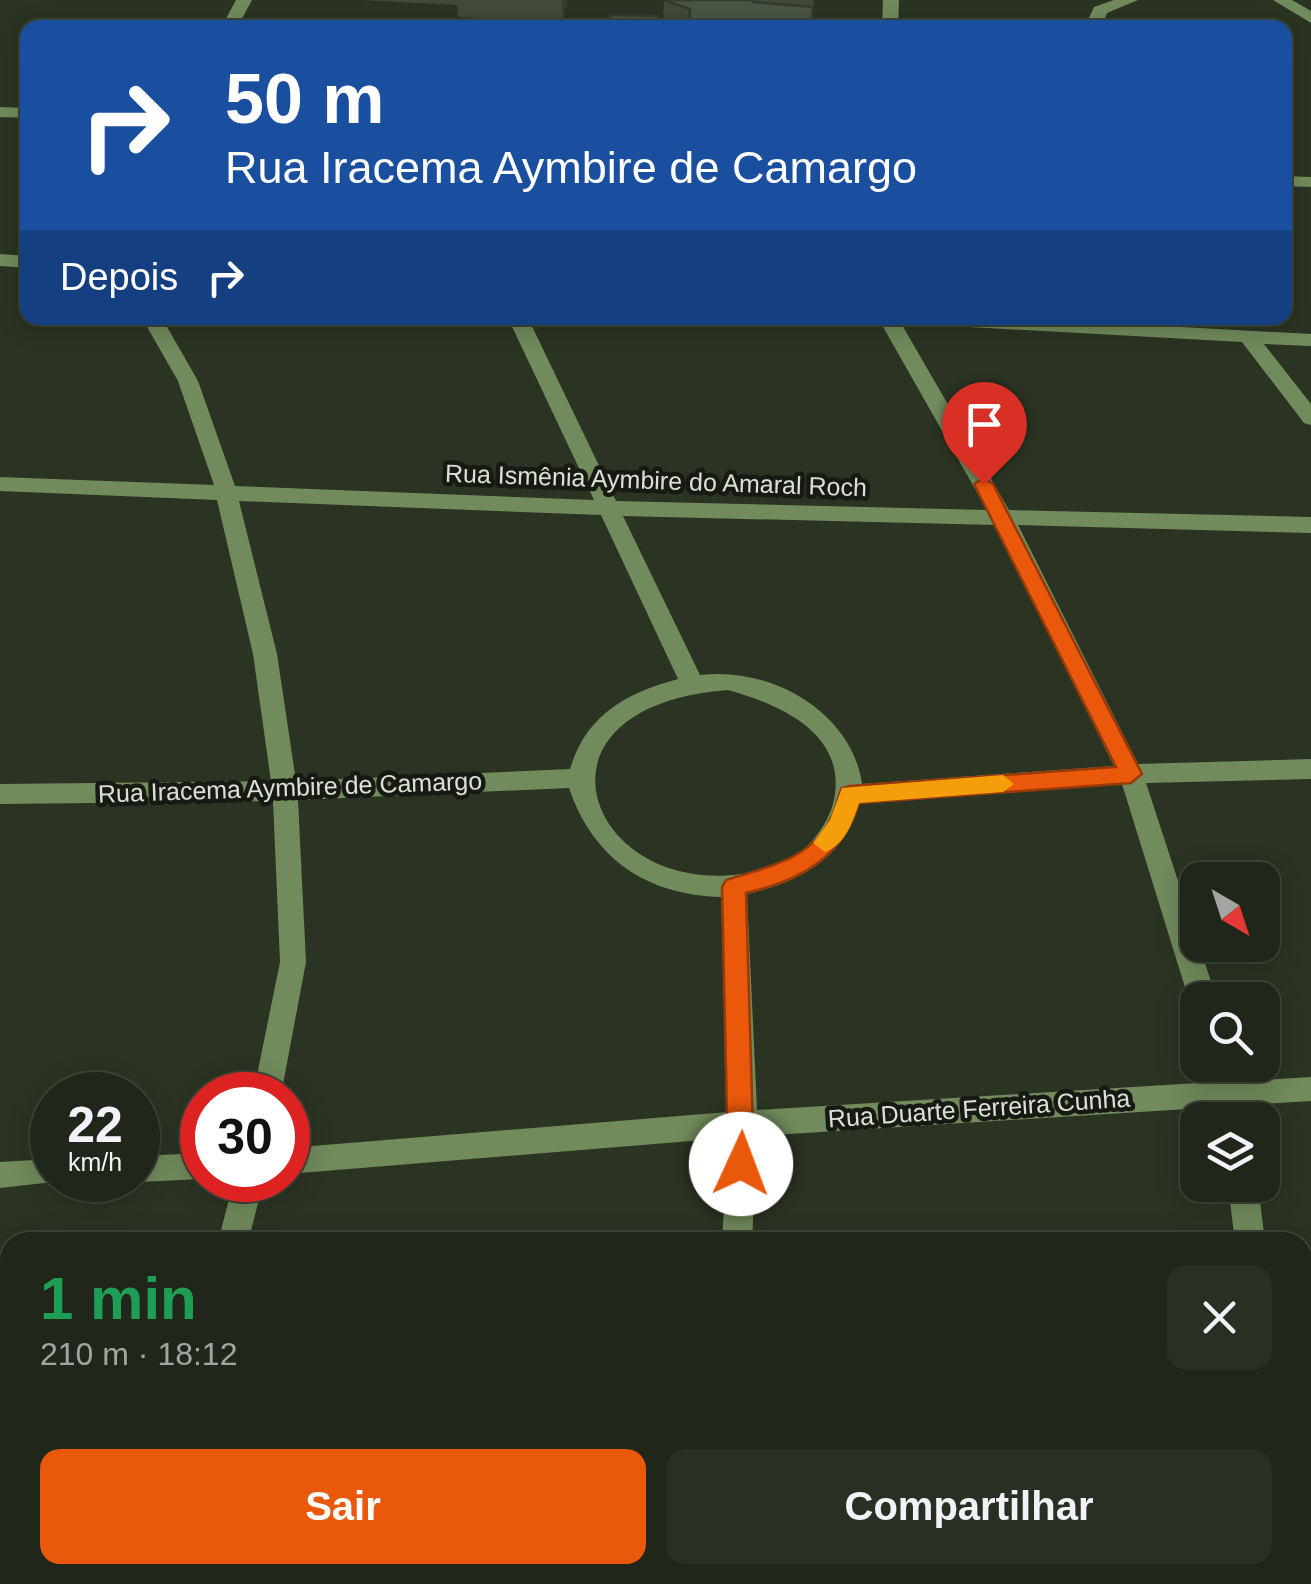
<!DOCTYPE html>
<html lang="pt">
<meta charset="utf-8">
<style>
:root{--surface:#20271a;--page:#282f23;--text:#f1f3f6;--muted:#a2a5a2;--line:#3d4439;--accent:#ea580c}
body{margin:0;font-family:Arial,sans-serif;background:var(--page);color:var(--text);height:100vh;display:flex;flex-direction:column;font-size:38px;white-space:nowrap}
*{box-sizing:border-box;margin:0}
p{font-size:32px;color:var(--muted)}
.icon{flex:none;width:55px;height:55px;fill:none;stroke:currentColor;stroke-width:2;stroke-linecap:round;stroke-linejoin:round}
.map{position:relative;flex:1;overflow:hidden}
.sheet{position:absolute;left:0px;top:1232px;width:1312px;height:352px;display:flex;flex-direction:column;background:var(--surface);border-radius:30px 30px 0 0;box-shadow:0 5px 25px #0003,0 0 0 2px var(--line)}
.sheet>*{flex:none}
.banner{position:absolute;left:20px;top:20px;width:1272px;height:305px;border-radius:20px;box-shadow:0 5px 25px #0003,0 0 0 2px var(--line);background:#1a4fa0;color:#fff;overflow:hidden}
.needle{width:65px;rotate:141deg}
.tools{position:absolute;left:1180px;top:862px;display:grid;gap:20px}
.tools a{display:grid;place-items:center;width:100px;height:100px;border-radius:20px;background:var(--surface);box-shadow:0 5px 25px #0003,0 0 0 2px var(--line);font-size:50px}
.speed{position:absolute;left:30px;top:1072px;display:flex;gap:20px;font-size:50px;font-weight:700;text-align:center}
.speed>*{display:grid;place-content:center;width:130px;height:130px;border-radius:50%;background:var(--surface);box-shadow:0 5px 25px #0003,0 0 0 2px var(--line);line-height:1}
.speed small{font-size:25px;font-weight:400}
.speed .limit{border:15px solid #d22;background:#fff;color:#111}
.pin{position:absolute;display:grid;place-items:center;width:85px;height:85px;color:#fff;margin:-102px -42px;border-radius:50% 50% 50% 0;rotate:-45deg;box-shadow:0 0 10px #0007}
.pin .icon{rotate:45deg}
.me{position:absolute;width:110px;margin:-55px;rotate:2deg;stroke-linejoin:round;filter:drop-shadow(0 0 8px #0008)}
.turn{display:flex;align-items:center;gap:35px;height:210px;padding:0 40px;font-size:45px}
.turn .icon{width:130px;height:130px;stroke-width:2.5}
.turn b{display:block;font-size:70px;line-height:85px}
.then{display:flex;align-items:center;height:95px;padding:0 40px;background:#0003;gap:20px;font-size:38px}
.round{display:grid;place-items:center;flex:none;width:105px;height:105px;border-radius:20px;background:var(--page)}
.head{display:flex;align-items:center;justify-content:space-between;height:170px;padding:0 40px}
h1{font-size:60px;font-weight:600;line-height:75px;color:#1e9e55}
.primary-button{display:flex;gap:20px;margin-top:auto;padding:20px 40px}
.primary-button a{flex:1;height:115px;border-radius:20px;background:var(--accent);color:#fff;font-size:40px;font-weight:600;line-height:115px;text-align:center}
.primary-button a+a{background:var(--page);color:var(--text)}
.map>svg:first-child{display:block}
</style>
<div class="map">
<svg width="1311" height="1584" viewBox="0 0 1311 1584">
<rect width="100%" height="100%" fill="#2b3423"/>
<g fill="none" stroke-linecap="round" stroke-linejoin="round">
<!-- minor -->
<path fill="#718b5c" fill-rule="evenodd" d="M236 0H252L237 28H221Z
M883 0H899L898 28H882Z
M1114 0H1138L1107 13 1103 23 1106 28H1088L1086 24 1094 7Z
M1273 0H1292L1311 11V23Z
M0 107 28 108V118L0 117Z
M1285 176 1311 177V187L1285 186Z
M0 254 28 256V268L0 266Z
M142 318H162L198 381 235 486 594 500 508 318H528L616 501 987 510 878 318H898L1009 510 1311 517V533L1018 525 1138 764 1311 759V779L1146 783 1217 1000H1198V1010L1189 1000 1122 784 858 804C845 858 798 883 747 894L757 1110 1214 1082 1210 1065H1238L1242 1081 1311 1077V1101L1247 1105 1250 1120H1222L1219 1107 757 1136 752 1242H722L728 1138 288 1174V1148L728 1112 721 897C647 895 593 859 569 788L298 800 306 962 281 1095H253L280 962 273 801 0 804V784L271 781 253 654 217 500 0 491V477L214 485 178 381ZM239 501 601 515 678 679C626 693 586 715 570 769L296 781 277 654ZM623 516 995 525 1114 766 862 784C852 712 771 666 700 675ZM728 690C783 705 850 736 833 804 828 822 814 842 799 853 782 865 762 871 742 874 586 896 516 706 728 690Z
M905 318H1015L1311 334V346L1264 344 1311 404V425L1304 423 1242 342 915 324Z
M202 1153V1179L138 1182 132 1180H138V1156Z
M52 1159V1180L62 1181 0 1188V1162Z
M234 1180H264L248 1242H218Z
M1228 1185H1258L1265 1242H1235Z
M1302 1567 1307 1584H1273L1272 1575H1302Z
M130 1575H164L162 1584H128Z
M706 1575H740V1584H706Z"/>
</g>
<!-- wall -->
<path fill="#40493a" d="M359 0H568L563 21 458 17 457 5Z
M664 0H814L811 28H672L663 25Z"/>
<!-- shaded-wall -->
<path fill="#343c2f" d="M562 0H568L563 21Z"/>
<!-- building -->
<path fill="#4b5543" stroke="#343c2f" stroke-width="2.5" d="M664 0H753V2L813 7 811 28H689L690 9Z
M610 15 659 16 657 28H607Z"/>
<!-- route -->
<path fill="#ea580c" stroke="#983908" stroke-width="2.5" d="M984 478 993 484 1142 774 1131 783 859 803C842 858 800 881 746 893L754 1164 750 1172 741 1176 732 1172 728 1164 722 887 726 880C766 867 810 861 831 818 836 809 837 798 842 788L850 786 1116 767 974 484Z"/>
<!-- slow -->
<path fill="#f59e0b" d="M1003 775 1014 784 1003 792 859 803C853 822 845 845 825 852L813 843 830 820 842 788Z"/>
<g text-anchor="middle" stroke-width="9" stroke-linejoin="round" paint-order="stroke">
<!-- street labels -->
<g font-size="25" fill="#dae0d5" stroke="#161a13">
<text transform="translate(656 480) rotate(2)" y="9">Rua Ismênia Aymbire do Amaral Roch</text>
<text transform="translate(290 787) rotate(-2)" y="9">Rua Iracema Aymbire de Camargo</text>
<text transform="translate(979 1108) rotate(-4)" y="9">Rua Duarte Ferreira Cunha</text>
</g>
</g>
</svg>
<div class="tools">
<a><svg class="needle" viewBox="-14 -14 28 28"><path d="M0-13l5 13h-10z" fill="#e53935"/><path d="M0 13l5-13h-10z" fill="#a2a5a2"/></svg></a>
<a><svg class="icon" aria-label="search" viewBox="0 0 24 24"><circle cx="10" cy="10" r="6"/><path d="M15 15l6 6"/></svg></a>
<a><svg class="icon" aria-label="layers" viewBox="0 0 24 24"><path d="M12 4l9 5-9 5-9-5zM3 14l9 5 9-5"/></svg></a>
</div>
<div class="speed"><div>22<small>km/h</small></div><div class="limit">30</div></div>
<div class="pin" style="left:984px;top:484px;background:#d93025"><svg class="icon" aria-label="arrive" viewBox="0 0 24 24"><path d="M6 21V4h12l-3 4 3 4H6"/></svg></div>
<svg class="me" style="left:741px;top:1164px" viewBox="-20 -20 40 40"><circle r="19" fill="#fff"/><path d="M0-13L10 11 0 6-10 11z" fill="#ea580c"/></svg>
<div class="banner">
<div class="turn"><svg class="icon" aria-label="right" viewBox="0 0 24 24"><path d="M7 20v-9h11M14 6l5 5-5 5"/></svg><div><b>50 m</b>Rua Iracema Aymbire de Camargo</div></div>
<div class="then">Depois<svg class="icon" aria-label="right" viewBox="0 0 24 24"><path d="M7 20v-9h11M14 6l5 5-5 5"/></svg></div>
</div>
<section class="sheet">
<div class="head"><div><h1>1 min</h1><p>210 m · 18:12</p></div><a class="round"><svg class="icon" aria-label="close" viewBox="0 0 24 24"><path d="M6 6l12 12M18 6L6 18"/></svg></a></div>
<div class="primary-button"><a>Sair</a><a>Compartilhar</a></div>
</section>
</div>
